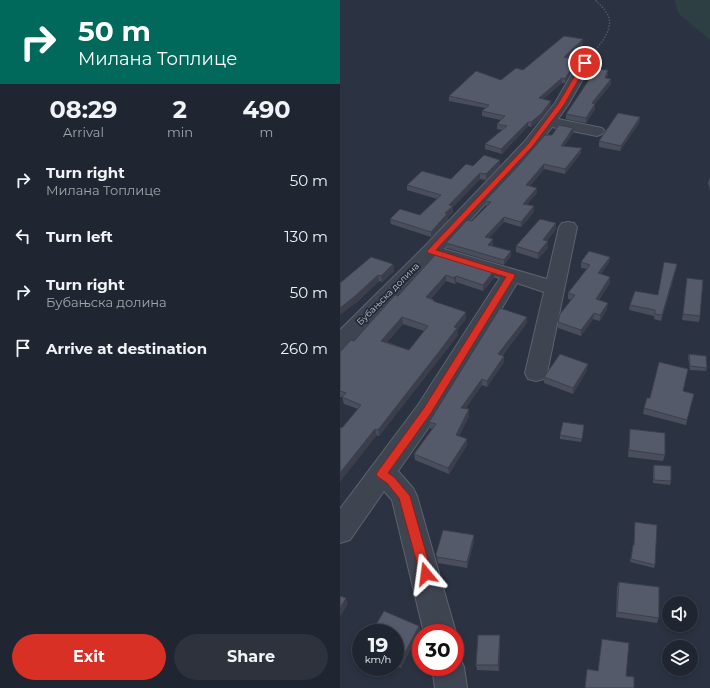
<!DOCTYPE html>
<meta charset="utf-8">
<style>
:root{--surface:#202631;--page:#2d323d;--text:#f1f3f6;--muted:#a2a5ab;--line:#3d434d;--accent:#d93025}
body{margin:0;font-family:Montserrat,sans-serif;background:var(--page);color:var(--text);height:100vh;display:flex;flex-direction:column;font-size:15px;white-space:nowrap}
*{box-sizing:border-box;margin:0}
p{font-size:13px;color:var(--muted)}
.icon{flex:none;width:22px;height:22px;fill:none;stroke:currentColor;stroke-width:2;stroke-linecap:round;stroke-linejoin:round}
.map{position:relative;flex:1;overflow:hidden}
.sheet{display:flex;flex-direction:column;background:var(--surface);width:340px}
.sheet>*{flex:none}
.top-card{background:#00695c;color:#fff;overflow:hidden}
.buttons{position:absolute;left:322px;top:596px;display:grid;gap:8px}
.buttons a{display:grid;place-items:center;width:36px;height:36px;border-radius:50%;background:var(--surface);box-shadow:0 2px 6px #0003,0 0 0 1px var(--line);font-size:20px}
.speed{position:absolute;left:12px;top:624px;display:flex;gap:8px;font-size:20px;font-weight:700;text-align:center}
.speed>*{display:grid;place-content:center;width:52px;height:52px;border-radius:50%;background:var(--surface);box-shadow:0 2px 6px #0003,0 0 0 1px var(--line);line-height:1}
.speed small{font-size:10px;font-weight:400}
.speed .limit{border:6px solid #d22;background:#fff;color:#111}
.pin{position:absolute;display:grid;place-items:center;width:34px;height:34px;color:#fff;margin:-17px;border:2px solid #fff;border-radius:50%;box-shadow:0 1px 4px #0007}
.me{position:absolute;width:44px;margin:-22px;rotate:344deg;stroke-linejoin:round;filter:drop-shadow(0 0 3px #0008)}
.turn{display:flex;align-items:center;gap:14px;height:84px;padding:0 12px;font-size:18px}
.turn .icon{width:52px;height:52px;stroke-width:2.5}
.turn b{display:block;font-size:28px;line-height:34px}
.eta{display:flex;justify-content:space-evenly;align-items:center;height:68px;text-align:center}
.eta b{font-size:24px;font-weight:700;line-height:28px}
.primary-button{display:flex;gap:8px;margin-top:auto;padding:8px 12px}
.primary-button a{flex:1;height:46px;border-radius:24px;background:var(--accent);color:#fff;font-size:16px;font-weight:700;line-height:46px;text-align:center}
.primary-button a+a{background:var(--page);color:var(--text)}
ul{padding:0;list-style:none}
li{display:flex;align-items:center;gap:12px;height:56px;padding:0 12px}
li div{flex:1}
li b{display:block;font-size:15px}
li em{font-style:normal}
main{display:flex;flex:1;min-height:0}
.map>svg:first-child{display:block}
</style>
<main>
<section class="sheet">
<div class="top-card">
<div class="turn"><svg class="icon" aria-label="right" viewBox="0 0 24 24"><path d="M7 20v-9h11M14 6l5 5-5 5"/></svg><div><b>50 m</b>Милана Топлице</div></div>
</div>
<div class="eta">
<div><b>08:29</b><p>Arrival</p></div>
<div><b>2</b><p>min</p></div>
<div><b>490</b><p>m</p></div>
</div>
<ul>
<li><svg class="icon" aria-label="right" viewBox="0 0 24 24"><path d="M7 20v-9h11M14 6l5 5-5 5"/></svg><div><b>Turn right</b><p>Милана Топлице</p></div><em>50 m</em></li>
<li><svg class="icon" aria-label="left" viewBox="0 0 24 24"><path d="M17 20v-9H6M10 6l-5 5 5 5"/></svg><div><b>Turn left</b></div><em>130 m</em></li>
<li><svg class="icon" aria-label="right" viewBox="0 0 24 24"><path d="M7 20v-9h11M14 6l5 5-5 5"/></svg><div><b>Turn right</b><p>Бубањска долина</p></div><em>50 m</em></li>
<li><svg class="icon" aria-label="arrive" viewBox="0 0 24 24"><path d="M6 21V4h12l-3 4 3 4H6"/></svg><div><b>Arrive at destination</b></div><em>260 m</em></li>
</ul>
<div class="primary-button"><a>Exit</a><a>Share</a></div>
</section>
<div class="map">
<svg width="370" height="688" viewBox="0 0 370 688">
<rect width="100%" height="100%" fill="#2b3241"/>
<!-- green -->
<path fill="#2e3f43" d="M334 0H370V40L339 14Z"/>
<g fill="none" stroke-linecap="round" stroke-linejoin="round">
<defs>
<path id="minor" d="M245 59 250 60 252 63 228 105 218 119 262 128 265 131 262 134 257 136 212 127 196 148 104 249 207 279 219 227 222 223 228 222 234 223 237 227 207 373 204 379 196 381 188 379 185 373 204 292 177 283 96 417 58 471 73 488 77 496 116 633 115 634V633H84L52 500 44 491 10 540 0 543V509L78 405 160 278 95 258 8 348 0 351V330L84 247 184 142 215 103 240 60Z
M115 654 119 656 124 667 127 688H95L92 667H115Z"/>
</defs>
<!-- minor casing -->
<use href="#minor" stroke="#5d626e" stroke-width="2"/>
<!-- path -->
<path stroke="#4d5c61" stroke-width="1.5" stroke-dasharray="1.5 1.5" stroke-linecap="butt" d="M252 55C260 44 277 26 266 12 263 7 259 4 255 0"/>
<!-- minor -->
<use href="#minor" fill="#3f4451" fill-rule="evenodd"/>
</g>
<!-- wall -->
<path fill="#494d5c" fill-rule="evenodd" d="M243 39V43L228 58 236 64 232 68V71L225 83H222L203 99 211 106 201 119 191 127 188 126 162 154 145 149V144L162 130 157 129V124L161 120 142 116V111L145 108 109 101V96L161 80 183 70Z
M268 75 266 78 271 84 255 104V109L246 123 226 119V114Z
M300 117 299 123 280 151 259 147V141Z
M233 133 224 146 241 153 225 174 204 169 190 186 197 193 186 205 194 212 181 227 164 222 149 238 153 239V244L152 246 171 251V256L164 265 107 248 106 243 132 221 147 206H146L145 201 212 135Z
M160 160V165L146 180 140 179 113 207V212L108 217V220L91 237 51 224 50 219 80 215 97 199 67 190V185L111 179Z
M370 177V190L368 183Z
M216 229 207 241 208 248 198 259 176 252V246Z
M96 254 154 278 143 291 116 282 115 284 106 281 91 299 95 302 126 319 117 330 118 335 39 436 2 428 18 409 4 404 2 397H0V352L14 341 58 296ZM63 324 84 331 69 350 47 342Z
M270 257 269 262 261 274 270 277V283L259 300 267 309 260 321 253 319 241 336 218 328V322L231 300 228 299V293L247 269 241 268V262Z
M53 264 54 271 42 282 39 281 16 303 0 283Z
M337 264 336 270 321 321 314 319V316L289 310 290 305 318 295Z
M347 278 360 316 359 322 342 320Z
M187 323 162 356H164V362L147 387 142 385 125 409H129V416L119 436 127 439V445L109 474 75 460 74 454 92 429 90 428 89 422Z
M349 354 367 368 366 371 350 370 348 358Z
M247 370 233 394 204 383V377Z
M343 391 354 394 346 425 303 414 304 408 310 398Z
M244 425 241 442 220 439V435Z
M290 429 325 455 323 461 288 457Z
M314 465 331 481 330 485 313 483V468Z
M295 522 315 565 314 568 290 562 293 545H294Z
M134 535V541L127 568 98 563 96 554Z
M279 582 319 618 317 623 276 617 277 587Z
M79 626 80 631 61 668 55 665V633Z
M160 641 159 671 137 670 136 665Z"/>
<!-- shaded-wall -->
<path fill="#3c3f4b" d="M243 39V43L224 61V57Z
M236 60V64L232 68V71L225 83V79L230 66Z
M253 68 252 73 243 81 244 76Z
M268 70V75L264 83 265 78Z
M222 78V83L199 103V98Z
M271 79V84L255 104V109L246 123V118L252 103Z
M211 101V106L201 119 191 127V122Z
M300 117 299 123 280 151 281 146Z
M188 122V126L162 154 161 149Z
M233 128V133L221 151V146Z
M242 148 241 153 225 174V169Z
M160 160V165L146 180V174Z
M204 164V169L186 190V185Z
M140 173V179L113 207V212L108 217V220L91 237V232L105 213 109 205Z
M197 188V193L183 209V204Z
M194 206V212L181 227V222Z
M164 217V222L145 242V237Z
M216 223V229L203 246V240Z
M153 239V244L148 250V245Z
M208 241V248L198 259V253Z
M171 251V256L164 265V260Z
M270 257 269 262 258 279V273Z
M53 264 54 271 42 282 41 276Z
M337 264 336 270 321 321 322 315Z
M154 271V278L143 291V285Z
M38 275 39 281 16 303 0 315V308Z
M106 275V281L87 303 86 297Z
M116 276V282L115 284 114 278Z
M270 277V283L256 305V299Z
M268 303 267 309 260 321V315Z
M126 312V319L117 330 118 335 39 436 38 430 114 327Z
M254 313 253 319 241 336V330Z
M62 317 63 324 42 347 41 341Z
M187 317V323L158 360V354Z
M164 356V362L147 387V381Z
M248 364 247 370 233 394V388Z
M142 379V385L122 414 121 408Z
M129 409V416L117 441 116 435Z
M35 429 37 435 0 482V473Z
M127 439V445L109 474 108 468Z
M134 535V541L127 568V562Z
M6 598 8 604 0 617V608Z
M79 626 80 631 61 668 60 662Z
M160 635V641L159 671 158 665Z"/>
<!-- building -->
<path fill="#555a6b" stroke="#3c3f4b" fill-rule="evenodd" d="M224 36 243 39 224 57 236 60 230 66 232 67 225 79 222 78 199 98 211 101 201 114 191 122H188L161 149 145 144 167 126 157 124 165 116 142 111 149 105 109 96 136 71 161 80 176 68 183 70Z
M248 68H253L244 76Z
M256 69 268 70 265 78 271 79 252 103 255 104 246 118 226 114Z
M278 113 300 117 281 146 259 141Z
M219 125 233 128 221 146 242 148 225 169 204 164 186 185 197 188 183 204 194 206 181 222 164 217 145 237 153 239 148 245 171 251 164 260 106 243 127 220 132 221 151 202 145 201 179 165 205 135H212Z
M144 155 160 160 146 174 140 173 109 205 113 206 105 213 107 214 91 232 50 219 60 209 80 215 101 195 67 185 82 171 111 179 126 164 133 166Z
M200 219 216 223 203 240 208 241 198 253 176 246Z
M249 251 270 257 258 273 270 277 256 299 268 303 260 315 254 313 241 330 218 322 220 314 235 295 228 293 250 265 241 262Z
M96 254 154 271 143 285 116 276 114 278 106 275 86 297 94 300 93 301 126 312 114 327 117 328 98 353 38 430 35 429 0 473V427L2 428 21 405 2 397 6 393 0 391V352L11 340 14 341 55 295 58 296ZM62 317 88 326 69 350 41 341Z
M31 257 53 264 41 276 38 275 14 297 0 308V283Z
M324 262 337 264 322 315 315 314V310L290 305 295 291 318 295Z
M347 278 363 280 360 316 343 314Z
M160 308 187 317 158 354 164 356 147 381 142 379 121 408 129 409 116 435 127 439 108 468 74 454 96 424 89 422Z
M220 354 248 364 233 388 204 377Z
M349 354 366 356 367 368 350 366Z
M319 362 348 369 343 391 354 394 347 420 304 408 307 398H310Z
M223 422 244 425 242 439 220 435Z
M290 429 325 433V455L289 450Z
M314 465 331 466V481L314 480Z
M295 522 317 525 315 565 291 559 293 545H294Z
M103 530 134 535 127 562 97 557 96 554Z
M279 582 319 587V618L277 612Z
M0 596 6 598 0 608Z
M44 611 79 626 60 662 55 660V633H31Z
M138 635H160L158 665H136Z
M262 639 289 643 286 676 294 677V688H245L247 669 258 671Z"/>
<!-- route -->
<path fill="#d93025" stroke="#8d1f18" d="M243 62 248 63 224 105 192 147 96 250 174 274 175 276 91 413 48 473 54 477 70 496 92 574 90 578 86 579 82 578 80 574 59 498 47 483 38 477 36 474 84 408 166 277 88 253 87 251 188 144 218 104Z"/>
<g text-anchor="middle" stroke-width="3.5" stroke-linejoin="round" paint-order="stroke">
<!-- far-street labels -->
<g font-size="9" fill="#bcc0cb" stroke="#232936">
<text transform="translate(48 294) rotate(-45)" y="3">Бубањска долина</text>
</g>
</g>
</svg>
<div class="buttons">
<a><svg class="icon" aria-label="sound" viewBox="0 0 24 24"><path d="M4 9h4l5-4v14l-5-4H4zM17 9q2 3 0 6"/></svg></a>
<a><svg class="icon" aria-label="layers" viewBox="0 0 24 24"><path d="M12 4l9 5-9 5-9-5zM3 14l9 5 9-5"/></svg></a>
</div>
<div class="speed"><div>19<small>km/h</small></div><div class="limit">30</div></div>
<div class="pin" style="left:245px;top:63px;background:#d93025"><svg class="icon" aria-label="arrive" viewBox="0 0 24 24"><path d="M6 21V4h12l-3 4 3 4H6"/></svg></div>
<svg class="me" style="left:86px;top:574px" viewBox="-20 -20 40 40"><path d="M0-17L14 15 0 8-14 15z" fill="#d93025" stroke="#fff" stroke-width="4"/></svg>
</div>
</main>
